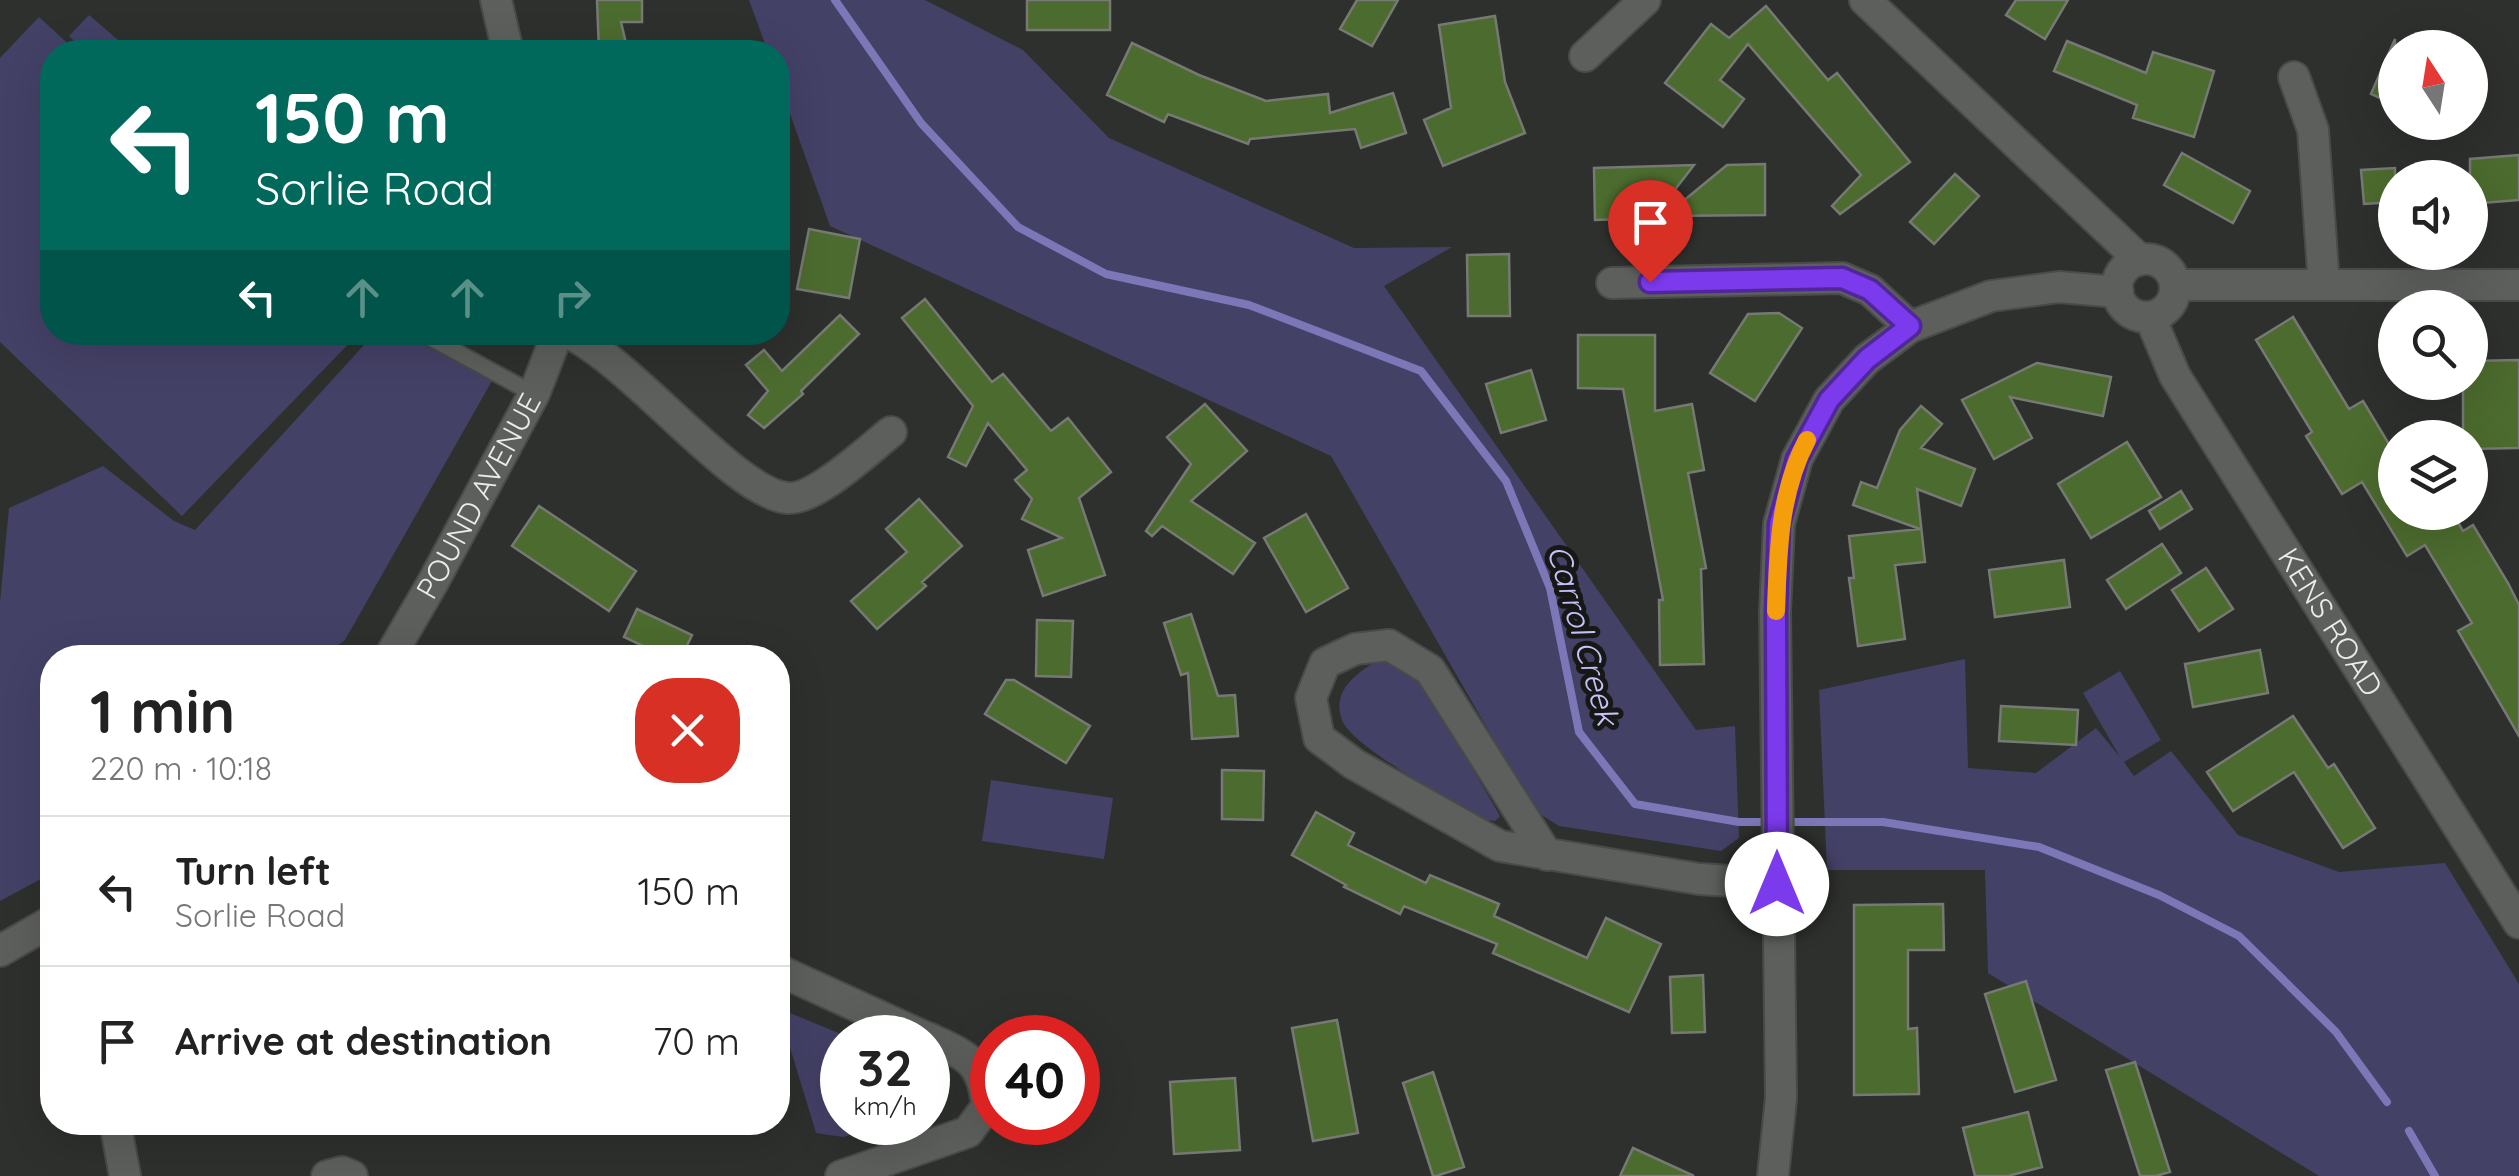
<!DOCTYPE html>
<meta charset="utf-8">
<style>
:root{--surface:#fff;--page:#f6f6f6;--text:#222;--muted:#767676;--line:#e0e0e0}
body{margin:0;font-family:Quicksand,sans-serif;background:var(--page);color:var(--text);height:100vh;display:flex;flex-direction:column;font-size:38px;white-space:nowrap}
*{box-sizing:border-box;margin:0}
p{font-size:32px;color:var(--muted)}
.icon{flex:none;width:55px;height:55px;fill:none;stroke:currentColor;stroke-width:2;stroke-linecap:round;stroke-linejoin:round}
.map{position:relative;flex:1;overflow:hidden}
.sheet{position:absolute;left:40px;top:645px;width:750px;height:490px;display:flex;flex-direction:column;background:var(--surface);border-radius:40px;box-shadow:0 10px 40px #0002}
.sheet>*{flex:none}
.top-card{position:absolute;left:40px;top:40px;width:750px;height:305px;border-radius:40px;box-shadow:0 10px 40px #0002;background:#00695c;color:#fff;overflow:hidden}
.needle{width:65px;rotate:348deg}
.controls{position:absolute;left:2378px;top:30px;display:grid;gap:20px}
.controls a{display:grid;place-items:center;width:110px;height:110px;border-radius:50%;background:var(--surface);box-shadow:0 10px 40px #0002;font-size:50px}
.speed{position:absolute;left:820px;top:1015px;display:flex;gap:20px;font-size:50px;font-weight:700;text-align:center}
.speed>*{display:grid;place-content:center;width:130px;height:130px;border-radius:50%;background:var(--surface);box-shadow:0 10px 40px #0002;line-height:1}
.speed small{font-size:25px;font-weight:400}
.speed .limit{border:15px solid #d22;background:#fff;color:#111}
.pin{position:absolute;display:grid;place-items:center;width:85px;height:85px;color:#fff;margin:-102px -42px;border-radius:50% 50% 50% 0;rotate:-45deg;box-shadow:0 0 10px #0007}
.pin .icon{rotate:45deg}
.me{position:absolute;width:110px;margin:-55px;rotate:0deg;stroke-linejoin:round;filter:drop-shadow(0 0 8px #0008)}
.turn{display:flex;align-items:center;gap:35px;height:210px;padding:0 50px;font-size:45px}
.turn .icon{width:130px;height:130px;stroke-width:2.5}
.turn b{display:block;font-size:70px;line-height:85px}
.lanes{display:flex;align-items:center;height:95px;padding:0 50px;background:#0003;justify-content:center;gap:50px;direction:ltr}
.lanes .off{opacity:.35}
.round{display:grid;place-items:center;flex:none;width:105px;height:105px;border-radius:40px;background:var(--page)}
.overview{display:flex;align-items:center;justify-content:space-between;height:170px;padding:0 50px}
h1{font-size:60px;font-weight:700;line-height:75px}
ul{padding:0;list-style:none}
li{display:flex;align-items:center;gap:30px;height:150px;padding:0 50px;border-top:2px solid var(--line)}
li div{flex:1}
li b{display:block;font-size:38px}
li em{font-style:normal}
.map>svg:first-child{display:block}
</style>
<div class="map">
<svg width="2519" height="1176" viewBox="0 0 2519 1176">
<rect width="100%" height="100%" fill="#2e302d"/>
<!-- green -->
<path fill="#444167" d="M749 0H925L1023 50 1109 138 1354 248 1452 247 1384 286 1696 730 1735 726 1739 838 1721 851 1559 826 1534 810 1331 456 830 226 778 80V52H768Z
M89 15 132 52H86L69 36Z
M39 17 77 52H52V332L359 333 182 516 0 342V58Z
M375 333H399L493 379 345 640 323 657 52 658V873L0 901V602L9 508 103 466 174 521 195 530Z
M1965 659 1968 768 2036 773 2096 728 2120 757 2083 693 2120 671 2161 740 2124 762 2134 776 2171 751 2238 835 2339 872 2445 863 2519 984V1176H2319L1988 973 1985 870H1827L1819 690Z
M1379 660 1418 674 1500 816 1495 821 1482 819C1454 802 1351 746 1342 720 1331 691 1357 672 1379 660Z
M991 780 1113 798 1104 859 982 841Z
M778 1008 848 1037 842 1038V1122L895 1123 843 1137 816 1133Z"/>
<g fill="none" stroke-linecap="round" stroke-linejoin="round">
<!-- stream -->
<path stroke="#7c78b8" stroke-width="8" d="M835 0 921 123 1018 227 1106 274 1249 305 1421 371 1506 481 1550 588 1579 732 1635 804 1739 822H1772
M1786 822H1883L2039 847 2159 895 2239 936 2336 1032 2387 1102
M2409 1131 2435 1176"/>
</g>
<!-- building -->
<path fill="#4c6b2e" stroke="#767974" stroke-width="2.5" d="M597 0H642V22H621L628 52H599Z
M1027 0H1110V30H1027Z
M1357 0H1398L1372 46 1340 29Z
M2016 0H2068L2045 39 2006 15Z
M1766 6 1828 80 1837 73 1910 162 1840 214 1832 206 1861 175 1748 44 1720 80 1744 99 1723 127 1665 83 1711 24 1729 38Z
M1495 16 1505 82 1525 133 1443 166 1424 120 1451 108 1439 25Z
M2395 39V105L2371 94Z
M2067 41 2146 73 2153 52 2214 71 2194 137 2133 118 2137 105 2054 71Z
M1132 43 1199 75 1266 101 1328 94 1330 113 1393 93 1406 133 1361 148 1355 129 1250 139 1248 144 1168 114 1164 122 1107 95Z
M2182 153 2250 191 2233 223 2164 185Z
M2519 155V200L2470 204V159Z
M1765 164V215L1665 216 1727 165Z
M1694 165 1653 218 1595 220 1594 168Z
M2395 168V202L2364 204 2361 170Z
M1955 174 1979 196 1934 244 1910 222Z
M809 229 860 239 849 298 797 289Z
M1509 254 1510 316H1468L1467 255Z
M925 299 992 382 1003 374 1051 431 1068 418 1111 472 1079 498 1105 575 1043 596 1028 550 1062 538 1022 519 1032 499 1015 480 1027 470 988 423 966 466 948 457 973 406 902 318Z
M1779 313 1802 328 1755 401 1710 373 1748 314Z
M840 315 859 334 801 391 803 394 764 428 748 415 768 391 746 365 764 350 782 371Z
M2293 317 2349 409 2363 401 2395 454V512H2452L2463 531 2473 525 2508 583 2519 605V736L2458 631 2472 623 2425 545 2407 556 2362 482 2342 494 2306 436 2312 432 2256 340Z
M1578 335H1655V411L1692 404 1704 470 1688 473 1706 568 1701 569 1704 664 1660 665 1659 600H1663L1623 389 1578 388Z
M2519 360V448L2470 449V438H2463V382H2470V361Z
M2037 363 2111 377 2103 416 2010 397 2032 438 1994 459 1962 400Z
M1531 370 1546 420 1501 433 1486 384Z
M1205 404 1247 451 1191 501 1255 543 1233 574 1162 526 1152 536 1146 531 1191 464 1167 437Z
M1921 406 1942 424 1921 448 1975 469 1961 506 1917 489 1925 562 1895 565 1905 639 1858 646 1849 578H1854L1849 536 1920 529 1853 505 1861 482 1877 488 1900 430Z
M2127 442 2161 497 2091 538 2058 484Z
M2181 491 2192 509 2160 529 2149 511Z
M919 499 962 546 922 582 926 586 877 629 851 601 907 552 886 529Z
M539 506 636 571 609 611 512 546Z
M1306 514 1348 588 1306 612 1264 538Z
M2162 544 2181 573 2126 609 2107 580Z
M2064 560 2070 607 1995 617 1989 570Z
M2206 568 2233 609 2199 631 2172 590Z
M637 609 692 635 681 658H668L624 637Z
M1191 614 1218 696 1235 695 1238 736 1192 739 1188 673 1181 675 1164 623Z
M1037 620 1073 621 1071 677 1036 676Z
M2260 650 2268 693 2193 707 2185 664Z
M1006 680H1014L1090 726 1066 763 985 714Z
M2001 706 2078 710 2076 745 1999 741Z
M2293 716 2328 768 2334 764 2375 828 2343 848 2294 772 2233 811 2207 772Z
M1222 770 1264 771 1263 820 1222 819Z
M1316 812 1354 833 1348 845 1426 883 1430 875 1499 904 1494 916 1587 958 1606 918 1661 944 1629 1012 1493 953 1497 944 1404 906 1400 914 1344 887 1346 885 1292 855Z
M1943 904 1944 950H1908V1029L1917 1028 1919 1094 1854 1095V905Z
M1703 975 1705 1032 1672 1033 1670 977Z
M2026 981 2056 1080 2015 1092 1985 994Z
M1337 1020 1358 1133 1313 1141 1292 1028Z
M2135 1062 2170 1172 2156 1176H2140L2106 1070Z
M1433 1072 1464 1167 1436 1176H1433L1403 1083Z
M1235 1078 1240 1150 1174 1154 1170 1082Z
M2028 1112 2042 1167 2008 1176H1975L1963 1128Z
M1633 1148 1694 1176H1620Z"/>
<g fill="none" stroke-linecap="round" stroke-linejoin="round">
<defs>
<path id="lane" d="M420 332 534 394"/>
<g id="street">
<path d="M496 0 508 52"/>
<path d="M1865 0 2140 260"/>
<path d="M1585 56 1645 0"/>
<path d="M2294 77 2313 130 2324 285"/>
<path d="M1612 283 1842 278 1870 290 1910 327"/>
<path id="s1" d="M2150 317 2175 376 2519 923"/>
<path d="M566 332C632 361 734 494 788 498 816 500 869 449 891 432"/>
<path id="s2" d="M389 658 432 584 534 394 558 332"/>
<path d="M1547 855 1430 670 1389 645 1355 649 1325 663 1311 698 1319 738 1354 764 1500 846 1699 879 1777 884"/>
<path d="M0 951 52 921"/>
<path d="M778 970 927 1038"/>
<path d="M115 1122 125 1176"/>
<path d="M327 1176 342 1172 352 1176"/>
<path d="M841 1176 968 1132 987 1106C982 1060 967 1056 928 1038"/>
</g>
<path id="secondary" d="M2117 288a29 29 0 1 1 58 0a29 29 0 1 1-58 0Z
M2175 285H2519
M1773 1176 1781 1098 1775 612 1779 524 1797 459 1829 400 1867 359 1910 327 1991 296 2059 287 2118 292"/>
</defs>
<!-- lane casing -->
<use href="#lane" stroke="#494b48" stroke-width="19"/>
<!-- street casing -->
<use href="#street" stroke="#494b48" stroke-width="34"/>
<!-- secondary casing -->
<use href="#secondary" stroke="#494b48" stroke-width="34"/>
<!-- lane -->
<use href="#lane" stroke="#5c5f5b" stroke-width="15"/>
<!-- street -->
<use href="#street" stroke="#5c5f5b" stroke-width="30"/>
<!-- secondary -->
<use href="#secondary" stroke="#5c5f5b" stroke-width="30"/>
</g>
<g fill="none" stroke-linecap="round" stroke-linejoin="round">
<defs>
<path id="route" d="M1650 282 1842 278 1870 290 1910 326 1867 359 1829 400 1797 459 1779 524 1776 612 1777 884"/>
</defs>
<!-- route casing -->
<use href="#route" stroke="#51269a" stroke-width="25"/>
<!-- route -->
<use href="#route" stroke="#7c3aed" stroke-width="18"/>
<!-- slow -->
<path stroke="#f59e0b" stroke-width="18" d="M1776 611C1778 552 1779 493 1807 440"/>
</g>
<g text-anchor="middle" stroke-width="10" stroke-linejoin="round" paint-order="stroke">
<!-- street labels -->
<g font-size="30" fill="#eaece9" stroke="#171816">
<text dy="10" stroke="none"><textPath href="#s2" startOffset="185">POUND AVENUE</textPath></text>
<text dy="10" stroke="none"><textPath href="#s1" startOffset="355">KENS ROAD</textPath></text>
</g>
<!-- water labels -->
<g font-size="32" font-style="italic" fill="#c4c2f9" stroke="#171816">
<text transform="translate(1583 635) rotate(74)" y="11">Carrol Creek</text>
</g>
</g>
</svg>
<div class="controls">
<a><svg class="needle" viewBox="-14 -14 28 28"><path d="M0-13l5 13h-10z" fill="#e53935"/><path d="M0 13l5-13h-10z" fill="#767676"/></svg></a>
<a><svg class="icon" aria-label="sound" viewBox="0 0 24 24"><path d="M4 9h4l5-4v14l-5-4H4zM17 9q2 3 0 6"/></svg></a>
<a><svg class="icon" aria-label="search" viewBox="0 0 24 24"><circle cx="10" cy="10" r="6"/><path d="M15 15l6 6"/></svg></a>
<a><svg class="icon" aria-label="layers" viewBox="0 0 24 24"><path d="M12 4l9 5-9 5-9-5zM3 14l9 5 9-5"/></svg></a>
</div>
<div class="speed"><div>32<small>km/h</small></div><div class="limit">40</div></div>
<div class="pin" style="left:1650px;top:282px;background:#d93025"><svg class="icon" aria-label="arrive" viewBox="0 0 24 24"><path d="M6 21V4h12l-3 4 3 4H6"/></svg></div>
<svg class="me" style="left:1777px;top:884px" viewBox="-20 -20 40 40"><circle r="19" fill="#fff"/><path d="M0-13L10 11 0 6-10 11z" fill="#7c3aed"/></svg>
<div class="top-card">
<div class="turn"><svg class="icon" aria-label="left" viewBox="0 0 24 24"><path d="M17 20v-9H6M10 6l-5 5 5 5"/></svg><div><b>150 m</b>Sorlie Road</div></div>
<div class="lanes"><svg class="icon" aria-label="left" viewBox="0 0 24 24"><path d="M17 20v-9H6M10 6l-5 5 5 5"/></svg><svg class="icon off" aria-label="ahead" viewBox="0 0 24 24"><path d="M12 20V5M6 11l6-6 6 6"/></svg><svg class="icon off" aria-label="ahead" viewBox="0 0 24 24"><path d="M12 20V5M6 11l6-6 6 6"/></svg><svg class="icon off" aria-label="right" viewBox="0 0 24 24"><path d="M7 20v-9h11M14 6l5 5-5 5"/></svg></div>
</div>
<section class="sheet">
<div class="overview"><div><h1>1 min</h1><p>220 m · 10:18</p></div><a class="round" style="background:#d93025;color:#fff"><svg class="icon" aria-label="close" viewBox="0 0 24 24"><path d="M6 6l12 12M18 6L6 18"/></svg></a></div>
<ul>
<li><svg class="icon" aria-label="left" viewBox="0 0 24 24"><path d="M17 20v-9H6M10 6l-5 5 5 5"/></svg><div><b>Turn left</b><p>Sorlie Road</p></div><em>150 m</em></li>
<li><svg class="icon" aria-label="arrive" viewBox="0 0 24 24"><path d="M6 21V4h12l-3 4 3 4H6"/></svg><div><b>Arrive at destination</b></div><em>70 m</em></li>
</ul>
</section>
</div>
